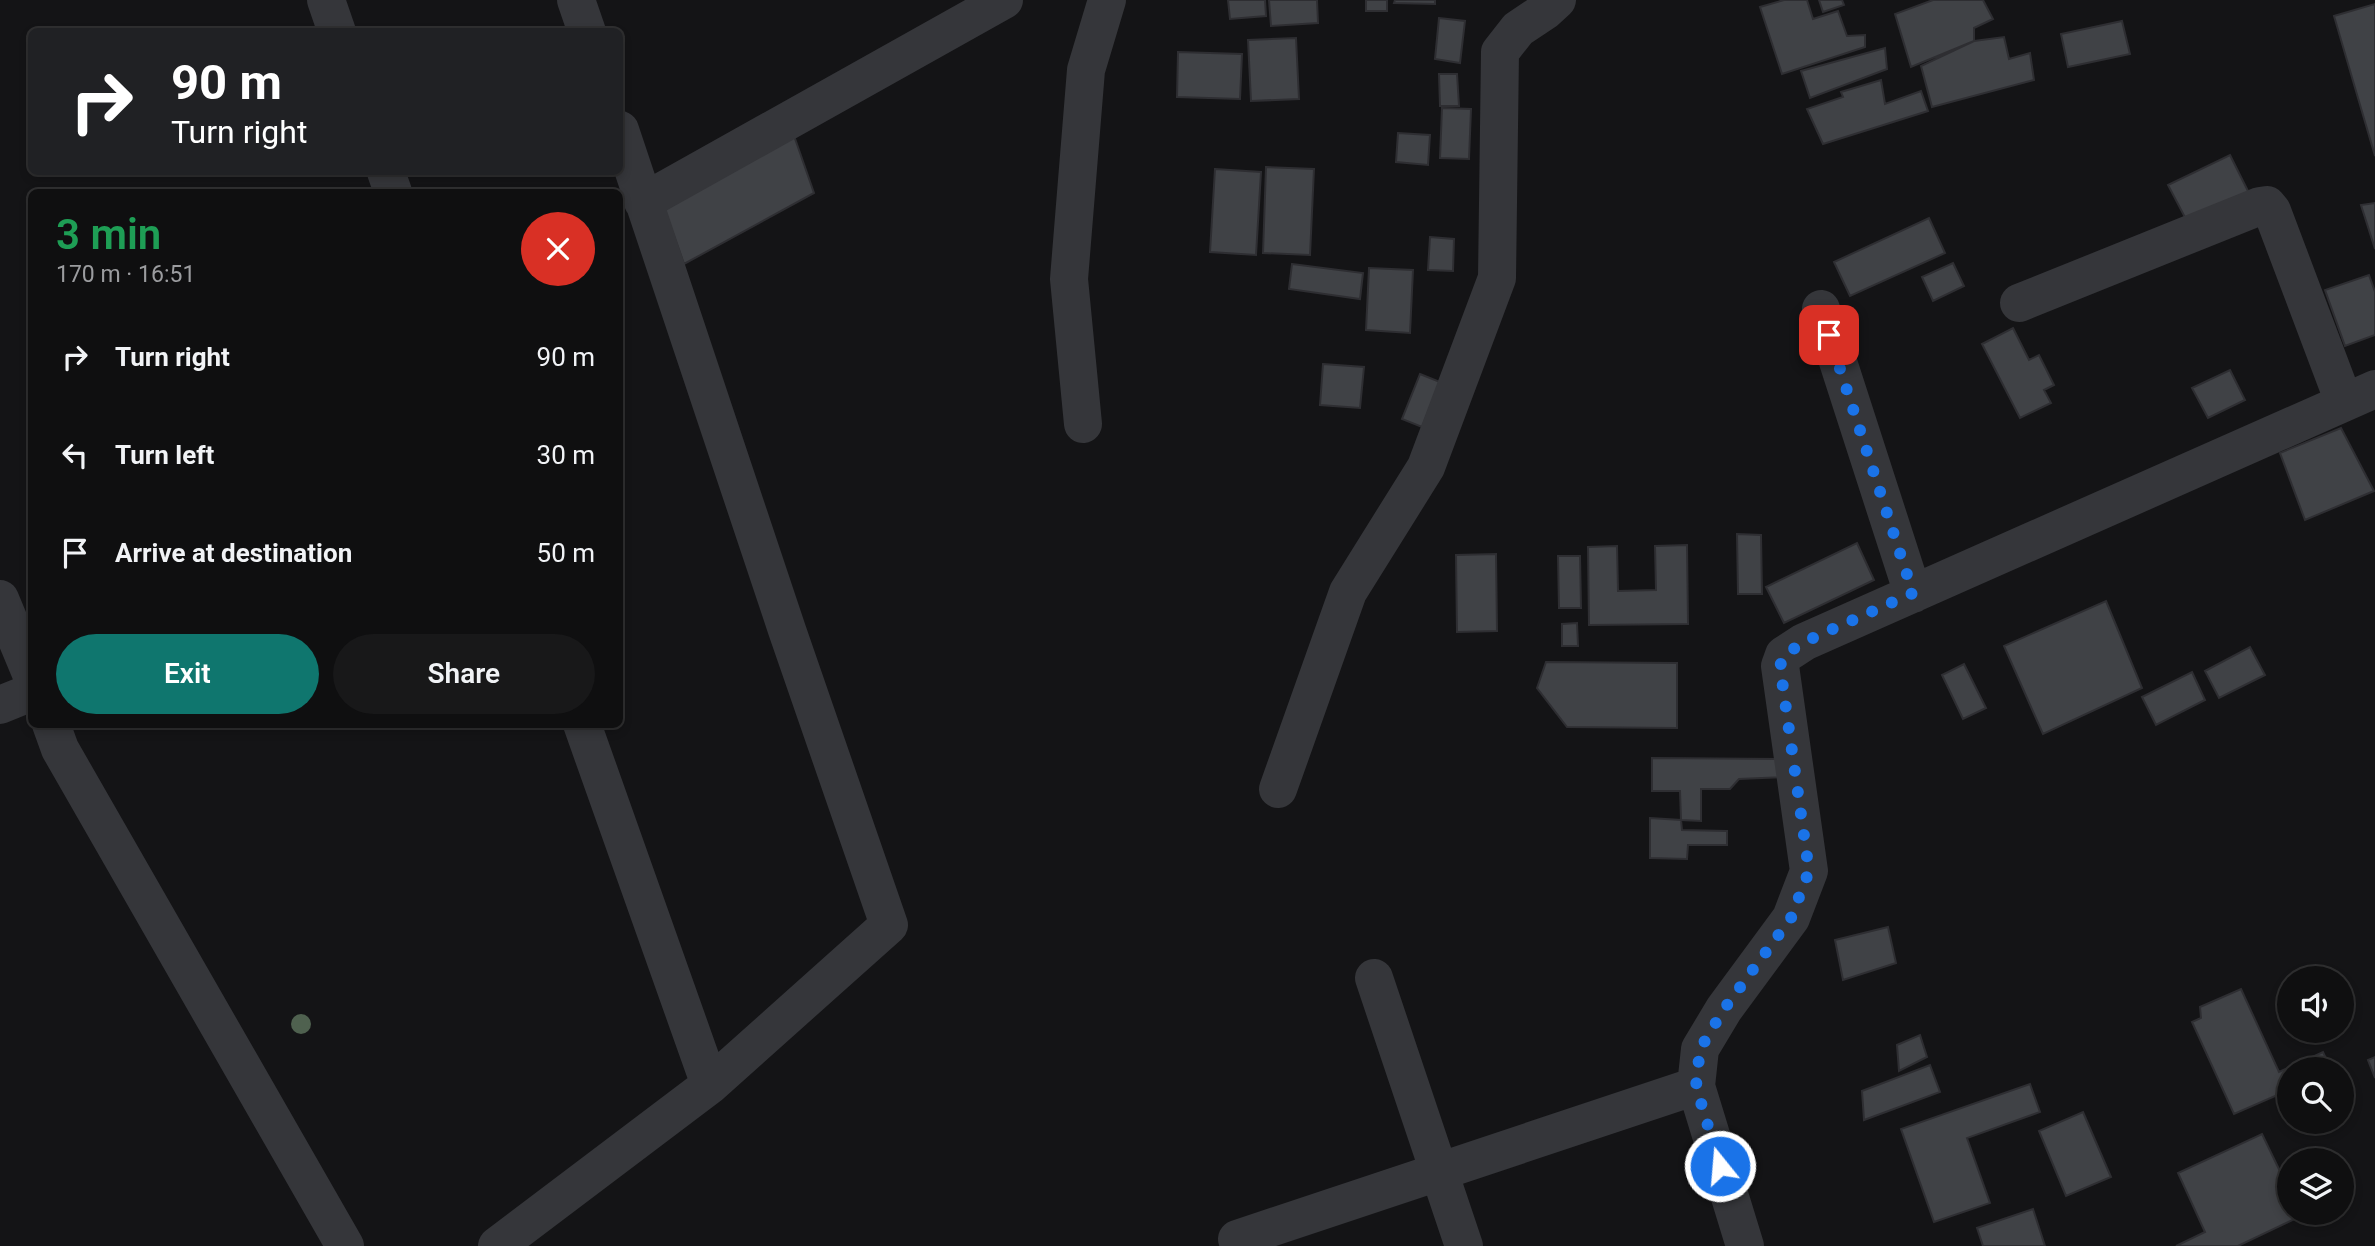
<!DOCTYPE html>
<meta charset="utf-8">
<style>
:root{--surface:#0f0f10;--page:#181819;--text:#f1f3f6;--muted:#9b9c9f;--line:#2f2f30;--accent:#0f766e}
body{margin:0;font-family:Roboto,sans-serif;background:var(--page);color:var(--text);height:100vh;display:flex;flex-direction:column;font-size:26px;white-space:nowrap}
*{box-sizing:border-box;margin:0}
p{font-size:23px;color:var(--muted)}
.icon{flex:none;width:38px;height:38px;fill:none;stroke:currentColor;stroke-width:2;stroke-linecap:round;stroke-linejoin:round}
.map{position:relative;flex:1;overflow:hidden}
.side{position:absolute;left:28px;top:189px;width:595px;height:539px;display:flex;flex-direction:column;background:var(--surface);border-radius:10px;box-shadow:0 4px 10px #0003,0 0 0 2px var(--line)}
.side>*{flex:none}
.hud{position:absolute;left:28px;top:28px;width:595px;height:147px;border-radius:10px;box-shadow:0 4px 10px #0003,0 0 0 2px var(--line);background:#202124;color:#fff;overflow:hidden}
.buttons{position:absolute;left:2277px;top:966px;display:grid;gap:14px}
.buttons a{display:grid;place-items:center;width:77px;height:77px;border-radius:50%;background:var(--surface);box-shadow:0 4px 10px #0003,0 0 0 2px var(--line);font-size:35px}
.pin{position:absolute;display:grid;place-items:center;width:60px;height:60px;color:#fff;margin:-30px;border-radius:14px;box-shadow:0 4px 10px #0006}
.me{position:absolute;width:77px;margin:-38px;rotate:343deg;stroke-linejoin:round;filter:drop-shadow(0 0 5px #0008)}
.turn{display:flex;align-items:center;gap:24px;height:147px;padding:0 28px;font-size:32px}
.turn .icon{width:91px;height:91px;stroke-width:2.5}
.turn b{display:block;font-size:49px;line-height:60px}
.round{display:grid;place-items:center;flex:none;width:74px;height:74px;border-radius:37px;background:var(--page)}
.headline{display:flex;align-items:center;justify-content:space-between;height:119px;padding:0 28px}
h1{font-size:42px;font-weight:600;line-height:52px;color:#1e9e55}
.button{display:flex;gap:14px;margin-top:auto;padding:14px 28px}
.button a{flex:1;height:80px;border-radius:42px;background:var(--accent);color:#fff;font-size:28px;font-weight:600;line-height:80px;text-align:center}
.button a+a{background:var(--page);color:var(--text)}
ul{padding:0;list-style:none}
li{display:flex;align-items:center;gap:21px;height:98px;padding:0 28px}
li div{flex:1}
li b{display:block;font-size:26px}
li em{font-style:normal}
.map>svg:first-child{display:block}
</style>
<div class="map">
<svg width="2375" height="1246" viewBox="0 0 2375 1246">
<rect width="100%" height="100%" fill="#141416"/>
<!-- building -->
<path fill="#404246" stroke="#2e2e32" stroke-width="2" d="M1228 0H1265L1266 16 1230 19Z
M1269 0H1317L1318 23 1271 26Z
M1366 0H1387V11H1366Z
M1395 0H1435V4L1394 3Z
M1784 0H1807L1813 19 1838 11 1847 36 1865 35V47L1782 74 1760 7Z
M1819 0H1842L1844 5 1823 12Z
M1933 0H1983L1993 19 1974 28V41L1911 67 1895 14Z
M2375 4V156L2334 16Z
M1439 18 1465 21 1460 63 1435 59Z
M2122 21 2130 54 2068 67 2061 34Z
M2004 37 2009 59 2030 53 2034 80 1932 107 1921 66 1974 41Z
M1296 38 1299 99 1251 101 1248 40Z
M1885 48 1887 69 1810 98 1801 71Z
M1178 52 1242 54 1240 99 1177 97Z
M1439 74H1457L1459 106H1440Z
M1881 80 1885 104 1921 91 1928 111 1823 144 1807 109 1843 97 1841 92Z
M1442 108 1471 109 1469 159 1440 158Z
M792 130 814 193 684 264 663 205Z
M1398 133 1430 135 1428 165 1396 162Z
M2230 155 2250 195 2189 225 2168 185Z
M1266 167 1314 169 1310 255 1263 253Z
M1215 169 1261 172 1256 255 1210 252Z
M2375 203V249L2361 205Z
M1929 218 1945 253 1850 296 1834 262Z
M1430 237 1454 239 1453 271 1428 270Z
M1953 263 1964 286 1933 301 1922 277Z
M1292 264 1363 273 1360 299 1289 289Z
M1369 268 1413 270 1410 333 1366 330Z
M2369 275 2375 292V335L2345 346 2325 290Z
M2013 328 2029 360 2039 355 2054 385 2044 390 2051 403 2020 418 1982 344Z
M1323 364 1364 367 1360 408 1320 405Z
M2230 370 2245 400 2208 418 2192 388Z
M1420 374 1440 382 1422 427 1402 419Z
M2341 428 2374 491 2305 520 2280 453Z
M1737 534 1761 535 1762 594H1738Z
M1857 543 1874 580 1784 623 1766 587Z
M1687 545 1688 624 1589 625 1588 547 1617 546 1618 591 1656 590 1655 546Z
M1496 554 1497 631 1457 632 1456 555Z
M1558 556H1580L1581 608H1559Z
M2106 601 2142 688 2043 734 2004 646Z
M1577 623 1578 646H1562V624Z
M2250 647 2265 675 2219 698 2205 671Z
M1546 662 1677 663V728L1567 727 1537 688Z
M1964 664 1986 708 1963 719 1942 675Z
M2192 672 2205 700 2156 725 2142 697Z
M1652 758 1780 759 1785 777 1739 779 1730 789H1701V821L1681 820 1680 791H1652Z
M1650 818 1681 820 1682 830 1727 831V845H1688L1687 859 1650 858Z
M1888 927 1896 963 1843 980 1835 940Z
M2241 989 2279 1072 2323 1052 2331 1069H2289V1090L2234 1114 2192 1022 2201 1018 2200 1007Z
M1920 1035 1927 1057 1899 1071 1897 1045Z
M2375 1057V1078L2368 1060Z
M1930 1065 1940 1092 1864 1120 1862 1091Z
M2030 1084 2040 1112 1967 1138 1990 1203 1934 1222 1901 1129Z
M2083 1112 2111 1177 2066 1196 2039 1131Z
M2262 1134 2289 1190V1213H2300L2301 1216 2238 1246H2176L2205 1232 2178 1173Z
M2033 1209 2045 1246H1983L1977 1228Z"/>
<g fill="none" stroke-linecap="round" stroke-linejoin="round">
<!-- street -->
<path stroke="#35363a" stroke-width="38" d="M326 0 337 32
M576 0 587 32
M386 172 393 192
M643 202 1004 0
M2019 303 2260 206 2267 205 2272 211 2344 402
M1821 309 1913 594
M1083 424 1069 279 1086 70 1107 0
M0 599 32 676
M0 705 32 692
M51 724 60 749 345 1246
M582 724 710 1085
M1278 789 1348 592 1426 467 1497 278 1500 52 1518 29 1545 11 1557 0
M1374 978 1464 1246
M1237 1239 1696 1086
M497 1246 710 1085 889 925 787 630 620 130
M1745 1246 1696 1086 1700 1049 1724 1009 1791 918 1809 871 1780 666 1784 655 1804 642 2375 389"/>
</g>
<!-- trees -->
<circle fill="#4f614f" cx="301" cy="1024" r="10"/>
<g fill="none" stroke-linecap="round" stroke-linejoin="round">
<!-- route -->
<path stroke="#1a73e8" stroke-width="12" stroke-dasharray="0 21.6" d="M1720 1166 1696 1086 1700 1049 1724 1009 1791 918 1809 871 1780 666 1784 655 1804 642 1913 593 1829 335"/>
</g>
</svg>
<div class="buttons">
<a><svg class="icon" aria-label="sound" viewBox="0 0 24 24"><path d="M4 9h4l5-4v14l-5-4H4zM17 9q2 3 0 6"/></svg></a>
<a><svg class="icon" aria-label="search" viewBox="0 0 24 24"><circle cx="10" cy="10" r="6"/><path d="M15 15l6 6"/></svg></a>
<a><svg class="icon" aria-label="layers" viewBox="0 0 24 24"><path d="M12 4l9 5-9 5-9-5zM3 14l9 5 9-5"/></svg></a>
</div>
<div class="pin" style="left:1829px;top:335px;background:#d93025"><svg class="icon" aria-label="arrive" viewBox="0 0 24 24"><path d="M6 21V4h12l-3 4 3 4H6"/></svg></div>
<svg class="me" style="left:1720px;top:1166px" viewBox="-20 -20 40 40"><circle r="17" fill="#1a73e8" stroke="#fff" stroke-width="3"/><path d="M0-11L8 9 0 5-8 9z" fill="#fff"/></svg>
<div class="hud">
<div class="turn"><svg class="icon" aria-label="right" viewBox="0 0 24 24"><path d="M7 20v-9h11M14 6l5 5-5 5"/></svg><div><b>90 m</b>Turn right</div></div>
</div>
<section class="side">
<div class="headline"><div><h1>3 min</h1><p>170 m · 16:51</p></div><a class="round" style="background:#d93025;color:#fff"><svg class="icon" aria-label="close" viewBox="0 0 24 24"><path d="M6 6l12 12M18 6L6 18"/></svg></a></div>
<ul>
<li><svg class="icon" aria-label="right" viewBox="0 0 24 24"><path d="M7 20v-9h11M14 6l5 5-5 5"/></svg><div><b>Turn right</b></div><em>90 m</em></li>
<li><svg class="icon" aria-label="left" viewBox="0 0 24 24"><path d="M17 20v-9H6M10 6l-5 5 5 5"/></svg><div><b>Turn left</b></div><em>30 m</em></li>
<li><svg class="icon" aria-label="arrive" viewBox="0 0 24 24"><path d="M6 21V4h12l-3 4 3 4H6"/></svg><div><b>Arrive at destination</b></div><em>50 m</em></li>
</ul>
<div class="button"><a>Exit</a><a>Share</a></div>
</section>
</div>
